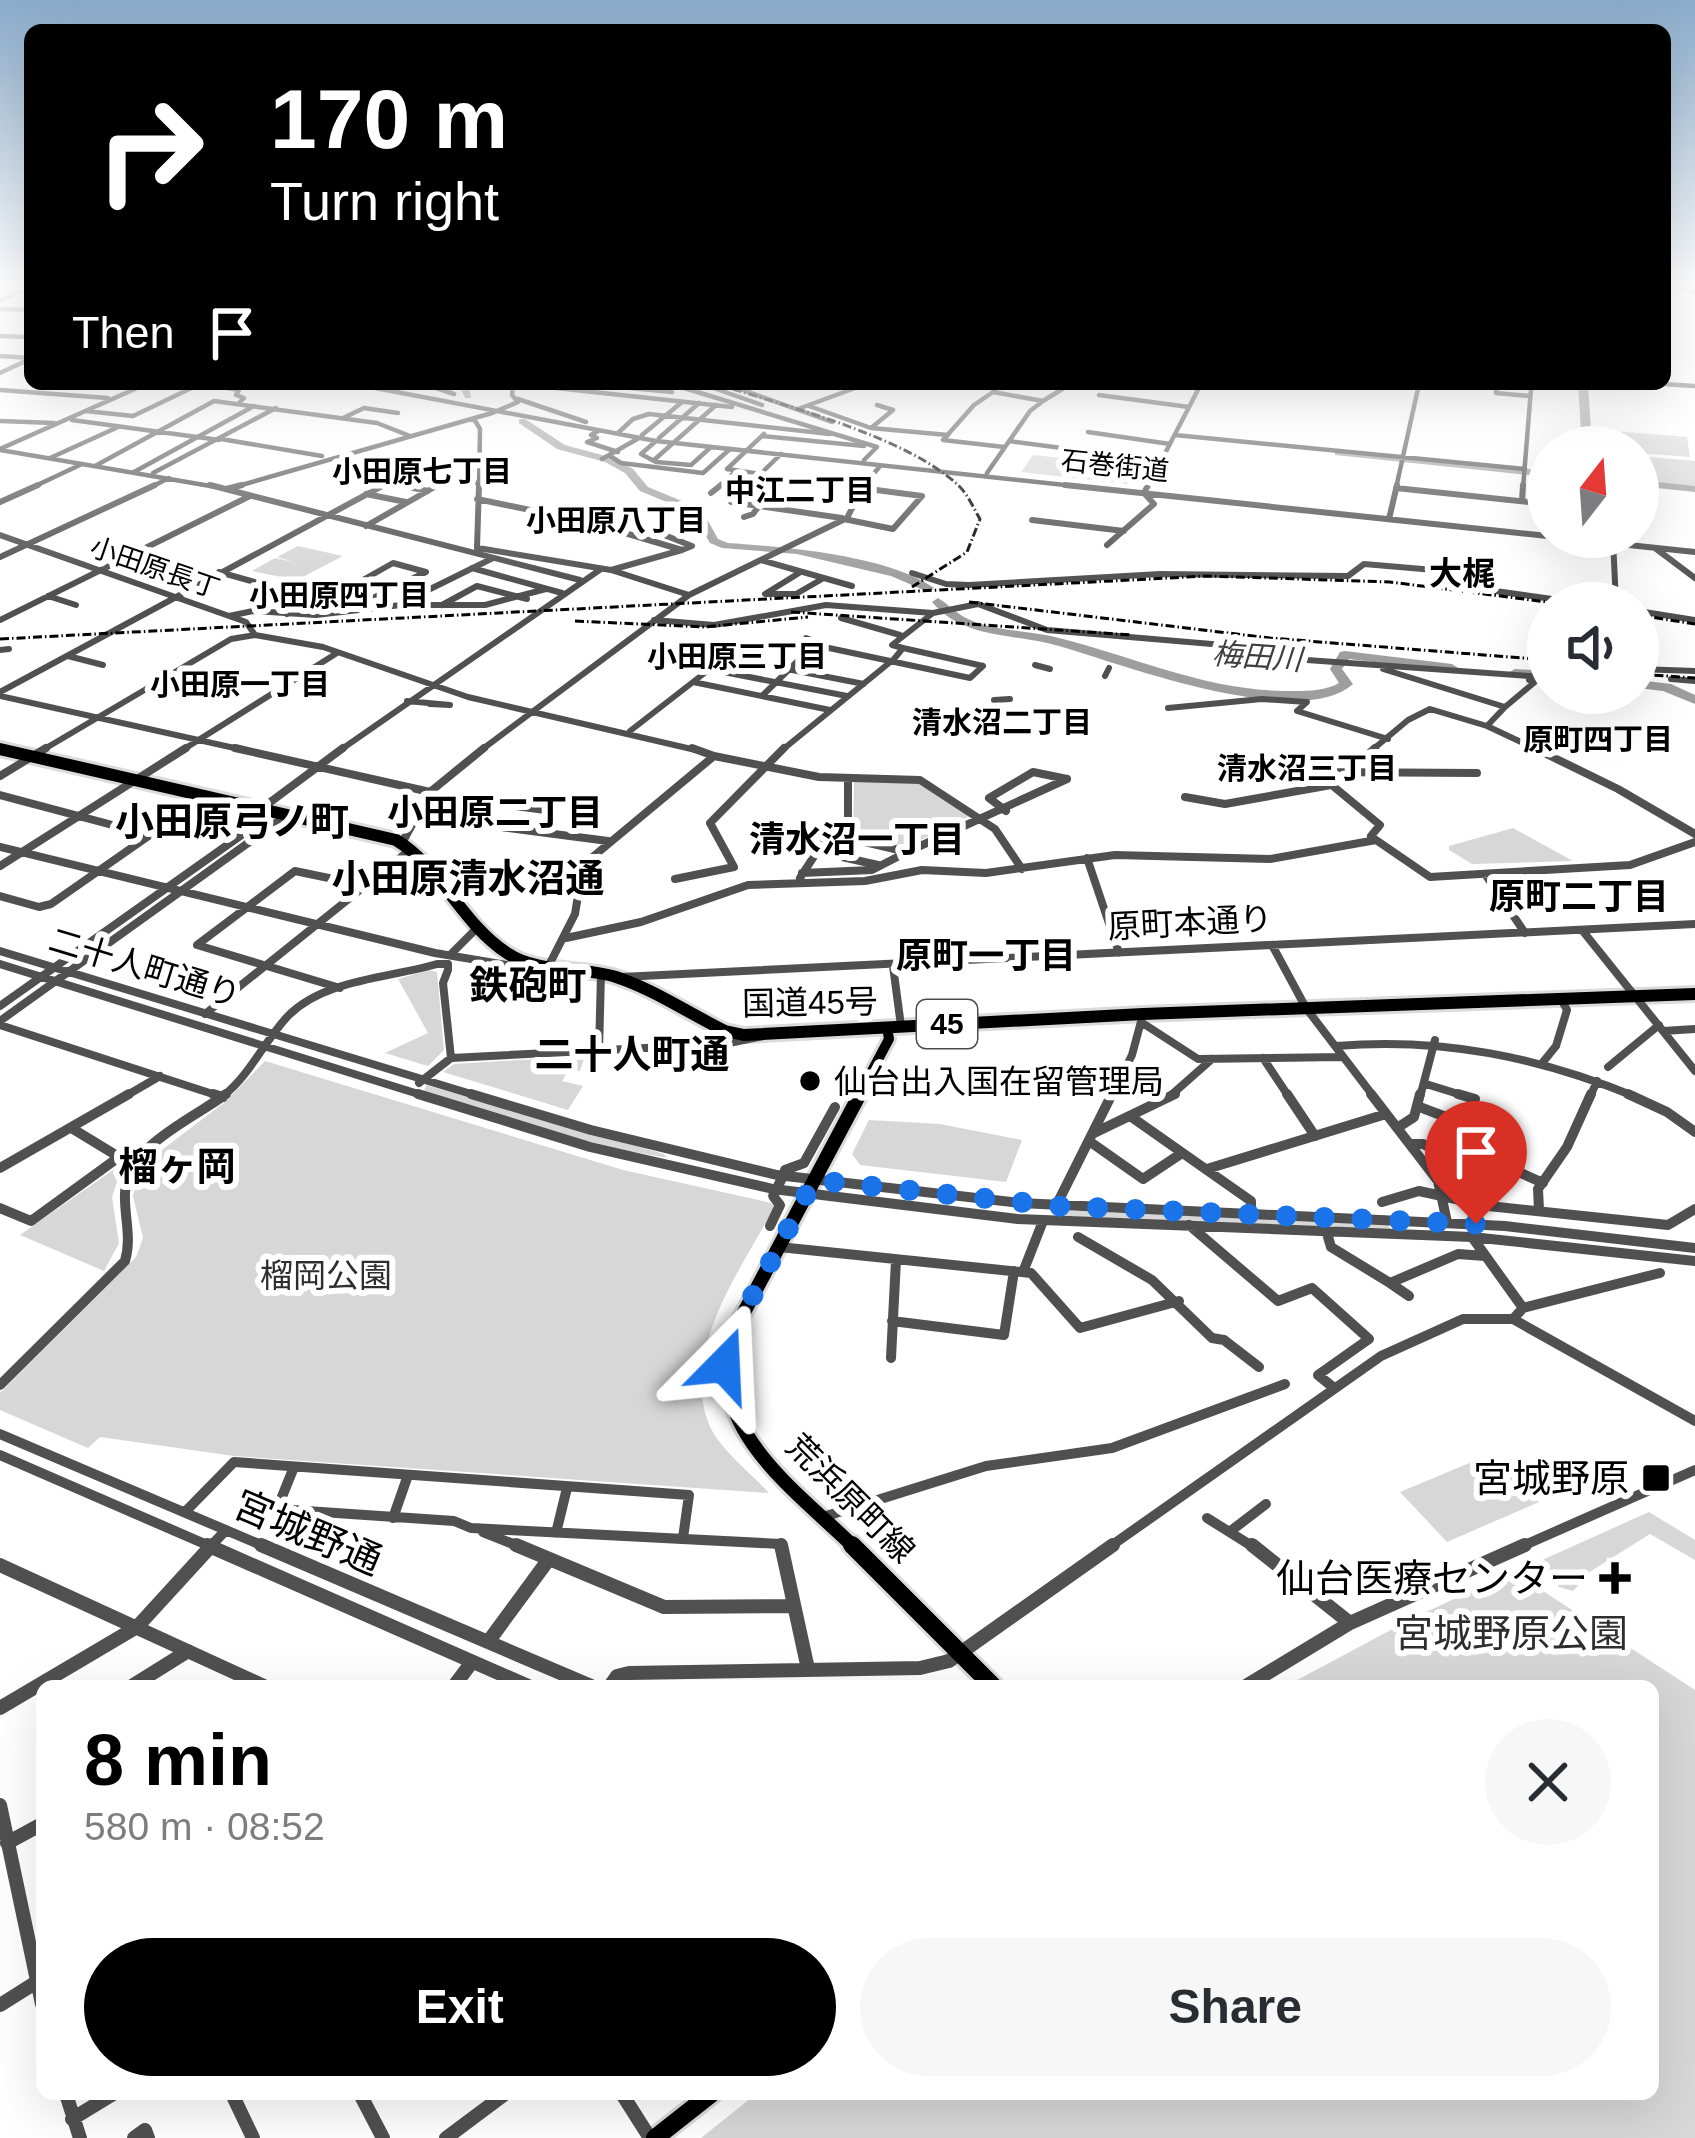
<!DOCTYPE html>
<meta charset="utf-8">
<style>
:root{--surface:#fff;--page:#f7f7f7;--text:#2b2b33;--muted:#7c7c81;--accent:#000}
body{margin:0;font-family:Helvetica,"Noto Sans JP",sans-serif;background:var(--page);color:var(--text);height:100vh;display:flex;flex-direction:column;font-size:45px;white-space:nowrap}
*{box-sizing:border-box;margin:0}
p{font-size:39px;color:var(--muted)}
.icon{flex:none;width:66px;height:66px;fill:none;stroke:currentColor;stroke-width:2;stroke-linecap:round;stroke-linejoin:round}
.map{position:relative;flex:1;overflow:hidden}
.side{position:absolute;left:36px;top:1680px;width:1623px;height:420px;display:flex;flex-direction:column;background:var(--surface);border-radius:18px;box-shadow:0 12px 48px #0002}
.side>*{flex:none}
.top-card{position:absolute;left:24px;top:24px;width:1647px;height:366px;border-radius:18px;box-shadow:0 12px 48px #0002;background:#000;color:#fff;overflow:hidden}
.needle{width:78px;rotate:17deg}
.fabs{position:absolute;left:1527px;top:426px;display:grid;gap:24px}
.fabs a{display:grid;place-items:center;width:132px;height:132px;border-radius:50%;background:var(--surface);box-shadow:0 12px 48px #0002;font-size:60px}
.pin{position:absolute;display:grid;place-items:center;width:102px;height:102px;color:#fff;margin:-123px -51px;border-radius:50% 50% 50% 0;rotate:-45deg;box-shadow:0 0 12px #0007}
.pin .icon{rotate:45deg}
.me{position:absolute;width:132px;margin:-66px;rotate:21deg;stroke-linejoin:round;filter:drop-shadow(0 0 9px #0008)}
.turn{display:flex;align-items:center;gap:42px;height:252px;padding:0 48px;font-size:54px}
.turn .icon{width:156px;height:156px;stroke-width:2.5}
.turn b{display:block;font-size:84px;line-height:102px}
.then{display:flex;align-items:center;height:114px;padding:0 48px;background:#0003;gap:24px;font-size:45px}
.round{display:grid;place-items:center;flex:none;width:126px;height:126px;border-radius:63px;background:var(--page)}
.summary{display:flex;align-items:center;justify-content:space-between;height:204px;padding:0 48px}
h1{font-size:72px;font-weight:700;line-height:90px;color:var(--accent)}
.action{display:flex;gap:24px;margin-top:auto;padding:24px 48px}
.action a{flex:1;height:138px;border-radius:72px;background:var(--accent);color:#fff;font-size:48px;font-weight:700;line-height:138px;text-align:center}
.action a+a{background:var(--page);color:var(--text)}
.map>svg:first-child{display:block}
</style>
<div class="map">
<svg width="1695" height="2138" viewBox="0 0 1695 2138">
<rect width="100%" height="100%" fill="#fff"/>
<!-- green -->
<path fill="#d7d7d7" d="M1587 429 1687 437 1690 457 1638 453V447H1588Z
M1033 455 1137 466 1128 484 1021 472Z
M1638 456 1695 461V486L1638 481Z
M298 546 343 556 297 580 252 571 275 558 294 562 277 557Z
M854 781 916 782 969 816 903 849 853 840Z
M1513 828 1573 861 1472 864 1449 850V846Z
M429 970 437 972 444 1050 428 1066 385 1053 428 1033 398 979Z
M585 1056 580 1071 569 1069 562 1081 583 1086 568 1110 443 1072 454 1064Z
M265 1061 623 1170 776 1204C743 1267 681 1347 708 1422 717 1447 751 1473 769 1493L234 1456 100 1437 88 1448 0 1410V1393L136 1257 143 1238 133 1196 142 1165 225 1102Z
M426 1085 664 1154 667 1158 603 1146 424 1092Z
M869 1120 940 1124 1022 1140 1006 1182 860 1165 852 1154Z
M123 1163 112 1197 119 1243 104 1271 20 1235Z
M1057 1210 1388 1223 1390 1229 1058 1216Z
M1491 1454 1539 1502 1447 1542 1400 1492Z
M1649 1512 1695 1540V1560L1650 1534 1591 1571 1573 1591 1559 1587 1540 1561Z
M1526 1566 1543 1591 1695 1690V2138H701L756 2094H1653V1686H1286L1415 1617Z"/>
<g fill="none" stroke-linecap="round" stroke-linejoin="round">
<!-- river -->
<path fill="#9e9e9e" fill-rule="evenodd" d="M459 384H469L471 398H465Z
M1578 384H1588L1592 447H1582Z
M519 419H525L565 445 613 458 633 469 648 487 689 504 707 519 718 539 728 543C786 547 886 555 934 588L928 592 891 576 797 554 722 548 710 543 698 523 681 508 640 491 625 473 605 462 557 449 519 423Z
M1339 450 1548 471V477L1335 455V451Z
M1638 480 1695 486V492L1638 486Z
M938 598C948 604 957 614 968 619 996 632 1029 630 1059 638 1135 657 1205 690 1285 691 1302 691 1324 692 1339 683L1330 669 1340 652 1345 651 1452 664 1458 668 1452 672 1349 659 1342 669 1353 684C1300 732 1121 664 1059 646 1015 633 964 640 932 602Z
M1515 669 1548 671V679L1510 676 1508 673Z
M1638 680 1671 684 1695 695V704L1663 691 1638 688Z"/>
<defs>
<path id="major-far2" d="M858 1097 889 1039 887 1027"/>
<path id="major-far1" d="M855 1548C796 1490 702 1427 733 1333L860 1094"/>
<path id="major" d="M852 1545 993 1686
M655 2138 711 2094"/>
<path id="highway-far1" d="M0 749 11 751"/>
<path id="highway" d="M0 749 396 840C441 867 462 924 507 953 538 974 581 966 616 977 653 989 690 1014 725 1031L744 1035 1143 1014 1695 994"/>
</defs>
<!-- major-far2 casing -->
<use href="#major-far2" stroke="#dbdbdb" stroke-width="16"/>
<!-- major-far1 casing -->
<use href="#major-far1" stroke="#dbdbdb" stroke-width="20"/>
<!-- major casing -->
<use href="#major" stroke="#dbdbdb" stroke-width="24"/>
<!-- highway-far1 casing -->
<use href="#highway-far1" stroke="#dbdbdb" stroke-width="14"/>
<!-- highway casing -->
<use href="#highway" stroke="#dbdbdb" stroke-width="18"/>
<!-- minor-far4 -->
<path stroke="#505050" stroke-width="4.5" d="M0 285 25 286
M1665 285 1695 293
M0 301 30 285
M0 309 30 310
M0 336 30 337
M0 356 30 358
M0 373 30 359
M204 384 239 390 236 395 244 398 238 404
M354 384 656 441 1093 488
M424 384 454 394
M589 384 672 392
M671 384 877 447 864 460
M702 384 762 405
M726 384 832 422
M1517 384 1531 389 1523 488
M1663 384 1695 386
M556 388 732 407
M1496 389V393L1530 396
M0 390 108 398
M993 392 974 405 943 440 1004 447
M1099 395 1189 407
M518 399 586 422
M1043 401 1064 388
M877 405 893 410 871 428 948 435
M809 406 871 428
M798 409 866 384
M86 411 133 416 200 384
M343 418 364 408 398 413
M474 419 480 429 479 488
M72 420 219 440
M0 421 54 423
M598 431 591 435 597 438 587 442 618 452
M619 432 633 419 649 414 830 434
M1088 432 1170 444
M642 435 682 402
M1175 435 1525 469
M762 436 864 446
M659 438 699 403
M221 439 322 456
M656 441 641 454 656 462 691 465 711 447
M1009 441 1161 461
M0 449 146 384
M0 450 222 488
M610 456 621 463 703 473 730 449
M50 458 116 428
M602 459 639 438
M654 460 716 405
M389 461 411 455
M95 466 214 401 377 423 410 436
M727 469 780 477 772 488
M727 469 764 434
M134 472 254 406
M153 473 276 408
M987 473 1030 411 1043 401 993 392 1000 384
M388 482 413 488
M31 488 82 464
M149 488 169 478
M231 488 492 413 518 402 512 395 513 384
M378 488 409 471 478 483
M432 488 449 478
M717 488 736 471
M746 488 781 454
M862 488 880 466
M1147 488 1201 384
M1396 488 1419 384"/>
<!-- minor-far3 -->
<path stroke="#505050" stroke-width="6" d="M210 485 580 580
M399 485 428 491
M749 485 731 502 842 518
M1065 485 1548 536
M1396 488 1548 504
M226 489 242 485
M711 493 721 485
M1144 493 1148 485
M366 494 406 502
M477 499 588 522 682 550 611 570
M1522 501 1523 485
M0 502 38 485
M744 517 753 514 774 485
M844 519 893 529 922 496 861 488
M1389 519 1397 485
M1032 520 1124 531
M366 526 438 485
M649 529 692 546 682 550
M0 535 246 622 255 635 323 647 468 697 700 751
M1553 537 1695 552
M1613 540 1616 603
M1107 545 1154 504 1144 493
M477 548 479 485
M478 548 611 570 689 595
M1655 548 1695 578
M0 557 155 485
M761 560 852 586
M472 568 562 593
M219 572 276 588
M799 573 765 594H796L822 579
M912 573 946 584 969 585 1160 574 1348 576 1364 564 1446 571 1467 587 1580 603
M48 596 76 605
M331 598 393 563 426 572 375 597 374 606
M412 604V598L493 558
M442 605 477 586 527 599
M253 611 292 589 349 602 374 601
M1638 611 1695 620
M287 614 319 596
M229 616 253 611 316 615 401 605H485L546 589
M841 618 900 635
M0 620 250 496
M654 620 714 625 826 605 933 613
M829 648 970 678 983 666
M903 648 983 666
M0 650 9 649
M68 656 103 665
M667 661 847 696
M1035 665 1050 669
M1383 669 1505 707 1487 726 1540 751
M1638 669 1695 671
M1105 676 1109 668
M1671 679 1695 681
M693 682 725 657 864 684
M0 692 384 485
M0 696 248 751
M762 696 817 642 806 638
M994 700 1010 699
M407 701 450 705 430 704
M1505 707 1536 681 1529 680
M1168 708 1262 699 1307 702 1297 711 1388 739
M630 731 693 682 830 710
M41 751 231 639 255 635
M181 751 337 653
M339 751 601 569
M480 751 689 595 847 518 864 485
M781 751 894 659 903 648 892 645 933 613 978 604 1047 630 1247 647 1293 659 1529 676H1535L1534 662 1548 663
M1371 751 1408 720 1430 709 1487 726"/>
<!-- minor-far2 -->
<path stroke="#505050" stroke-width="8" d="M235 748 430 792
M1534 748 1618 789 1695 834
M714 756 819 777 920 780 995 829 1022 869
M1365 757 1375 748
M1285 773 1316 772
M0 776 46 748
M848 778V838L907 852 1067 779
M429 794 545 810
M0 795 150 835 51 904 39 907 0 896
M1185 797 1225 804 1331 785
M261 809 343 748
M1006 811 989 798 1033 772 1067 779
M417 816 608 841
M1376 840 1371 836 1380 825 1316 772 1477 773
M402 843 430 792 484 748
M0 847 435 953 519 967 530 963
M815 851 878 865
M1087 858 1119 953
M0 866 186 748
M802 873 872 870 907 852
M1485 874 1525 933
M800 878 827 836 848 838
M675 879 734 867 710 823 784 748
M1582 930 1695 1071
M566 938 641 922 748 885 865 881 922 870 986 873 1115 855 1270 859 1376 840 1430 877 1630 865 1695 842
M1272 945 1306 1008 1374 1097
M0 951 481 1097
M452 953 477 928
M0 964 428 1097
M893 966 901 1026
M548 967 575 914 583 865 714 756 692 748
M448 970 443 983 451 1058
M621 977 1695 924
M340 988 197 945 295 871 367 886
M0 1006 274 812
M205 1014 411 849
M0 1021 287 815
M1144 1024 1198 1059 1343 1057
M0 1025 222 1097
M1663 1031 1695 1029
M1336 1046C1442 1037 1538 1057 1636 1097
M599 1051 601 974
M1263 1058 1289 1097
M1543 1062 1556 1046 1567 1010 1561 999
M1608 1067 1659 1025
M419 1083 451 1058 724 1044 763 1036
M1426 1084 1468 1097
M124 1097 160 1076
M222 1097C251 1074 263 1043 287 1017 323 979 390 978 437 964H448V970
M1111 1097 1132 1055 1143 1014
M1169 1097 1212 1059
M1420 1097 1435 1040
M1590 1097 1597 1081"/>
<!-- minor-far1 -->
<path stroke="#505050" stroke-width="10" d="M213 1094 223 1097
M418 1094 590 1147 773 1189 1018 1219 1472 1237 1695 1261
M471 1094 591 1130 777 1175 1020 1203 1505 1226 1695 1248
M1287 1094 1315 1136
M1371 1094 1438 1181 1447 1222
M1458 1094 1475 1099
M1628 1094 1667 1112 1695 1132
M1417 1106 1488 1133
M1130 1116 1251 1201V1214
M1397 1128 1414 1117 1420 1094
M73 1129 119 1157 139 1160
M1092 1134 1175 1094
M1089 1141 1143 1179 1182 1153
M1410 1144H1423L1465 1164
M1503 1165 1543 1183
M0 1168 129 1094
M1207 1169 1386 1114
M785 1170 804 1163 835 1107
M1382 1202 1419 1191 1488 1206 1668 1225 1695 1209
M1056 1206 1112 1094
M0 1208 31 1221 119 1157
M1539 1210 1538 1189 1567 1147 1591 1094
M1189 1225 1278 1301 1312 1288 1369 1339 1318 1375 1334 1388
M1326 1230 1331 1247 1390 1283 1458 1254 1485 1256
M1078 1237 1152 1280 1212 1338 1224 1340 1259 1367
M1472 1237 1523 1308
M779 1247 1031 1273 1080 1328 1179 1301
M1023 1272 1043 1221
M1390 1283 1409 1296
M1513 1319 1523 1308 1660 1273
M892 1321 1004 1335 1014 1271
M891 1358 896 1260
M0 1385 125 1261C132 1237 124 1217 125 1193 127 1145 193 1119 226 1094
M0 1434 268 1548
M0 1455 214 1548
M294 1467 277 1509 454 1521 471 1528 781 1544 782 1548
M185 1512 234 1462 689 1495 683 1538
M823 1517 986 1466 1112 1448 1285 1384
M393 1518 407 1478
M1207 1518 1255 1548
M1232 1530 1266 1504
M483 1532 523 1548
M556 1533 567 1488
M209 1548 226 1530
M1108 1548 1381 1356 1463 1319H1513L1695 1421
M1518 1548 1695 1470"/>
<!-- minor -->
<path stroke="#505050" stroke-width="14" d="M207 1545 528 1686
M261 1545 591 1686
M516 1545 664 1607 793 1606
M781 1545 808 1669
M1252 1545 1350 1623
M0 1565 264 1686
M488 1642 549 1559
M132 1686 188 1651
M454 1686 472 1662
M610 1686 617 1676 629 1673 920 1668 949 1661 1113 1545
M1246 1686 1350 1623 1525 1545
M0 1708 137 1627 212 1545
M0 1805 42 2004
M7 1843 42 1824
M0 2005 35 1983
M66 2094 80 2138
M232 2094 253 2138
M360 2094 383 2138
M622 2094 650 2138
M72 2119 113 2094
M134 2138 145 2130 148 2138
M446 2138 505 2094"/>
<!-- major-far2 -->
<use href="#major-far2" stroke="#000" stroke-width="10"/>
<!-- major-far1 -->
<use href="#major-far1" stroke="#000" stroke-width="14"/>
<!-- major -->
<use href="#major" stroke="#000" stroke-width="18"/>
<!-- highway-far1 -->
<use href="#highway-far1" stroke="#000" stroke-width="9"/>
<!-- highway -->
<use href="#highway" stroke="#000" stroke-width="12"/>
<!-- rail -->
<path stroke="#000" stroke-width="3" stroke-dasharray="9 3 1.5 3" stroke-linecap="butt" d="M717 384C785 406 909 437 960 487 968 495 974 509 980 519L967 552 912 587
M969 602 1270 638 1548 660
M791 612 1132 635
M1638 615 1695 624
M575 621 704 627 808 617
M0 639 1207 576 1390 582 1555 603
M1638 674 1695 678"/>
<!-- minor-bridge -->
<path stroke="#505050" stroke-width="10" d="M770 1226 780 1205 773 1196 786 1170"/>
</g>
<!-- sky -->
<linearGradient id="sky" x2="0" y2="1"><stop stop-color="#8aabca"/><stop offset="0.49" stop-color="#fff"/><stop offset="1" stop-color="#fff" stop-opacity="0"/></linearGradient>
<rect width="1695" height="584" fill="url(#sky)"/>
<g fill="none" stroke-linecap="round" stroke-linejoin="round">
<!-- route -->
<path stroke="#1a73e8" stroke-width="21" stroke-dasharray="0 37.8" d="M724 1365 733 1333 814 1180 1056 1206 1476 1224"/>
</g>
<!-- markers -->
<g fill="#000" stroke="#fff" stroke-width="4.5">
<circle cx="810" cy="1081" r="12"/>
<rect x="1641" y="1463" width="30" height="30" rx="6"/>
<path d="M1609 1560h12v12h12v12h-12v12h-12v-12h-12v-12h12z"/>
</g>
<g text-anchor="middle" stroke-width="12" stroke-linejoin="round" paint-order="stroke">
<!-- far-street labels -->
<g font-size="27" fill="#000" stroke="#fff">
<text transform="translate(1115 466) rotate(6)" y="9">石巻街道</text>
<text transform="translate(155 568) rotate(19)" y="9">小田原長丁</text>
</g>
<!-- far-neighbourhood labels -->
<g font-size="30" font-weight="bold" fill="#000" stroke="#fff">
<text x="422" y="482">小田原七丁目</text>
<text x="800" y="501">中江二丁目</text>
<text x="616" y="531">小田原八丁目</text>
<text x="339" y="606">小田原四丁目</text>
<text x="737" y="667">小田原三丁目</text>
<text x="240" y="695">小田原一丁目</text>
<text x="1002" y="733">清水沼二丁目</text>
<text x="1598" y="750">原町四丁目</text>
<text x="1307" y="779">清水沼三丁目</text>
</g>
<!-- far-water labels -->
<g font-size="30" font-style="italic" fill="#3f3f3f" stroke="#fff">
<text transform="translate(1257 657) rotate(4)" y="10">梅田川</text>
</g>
<!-- shield labels -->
<rect fill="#fff" stroke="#4c4c4c" stroke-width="3" x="917" y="1000" width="60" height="48" rx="9"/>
<g font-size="30" font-weight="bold" fill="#000">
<text x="947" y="1034">45</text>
</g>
<!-- far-quarter labels -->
<g font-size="33" font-weight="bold" fill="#000" stroke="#fff">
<text x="1462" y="585">大梶</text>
</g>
<!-- street labels -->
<g font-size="33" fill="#000" stroke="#fff">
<text transform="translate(1190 922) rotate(-3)" y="12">原町本通り</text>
<text transform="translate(145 967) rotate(17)" y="12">二十人町通り</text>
<text transform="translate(810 1002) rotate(-1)" y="12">国道45号</text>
<text transform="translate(851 1498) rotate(45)" y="12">荒浜原町線</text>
</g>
<!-- poi labels -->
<g font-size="33" fill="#000" stroke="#fff" text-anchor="start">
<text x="834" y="1093">仙台出入国在留管理局</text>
</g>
<!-- park labels -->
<g font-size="33" fill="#2e2e2e" stroke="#fff">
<text x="326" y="1287">榴岡公園</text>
</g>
<!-- neighbourhood labels -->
<g font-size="36" font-weight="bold" fill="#000" stroke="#fff">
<text x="495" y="825">小田原二丁目</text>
<text x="857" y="852">清水沼一丁目</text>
<text x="1579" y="909">原町二丁目</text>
<text x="986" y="968">原町一丁目</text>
</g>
<!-- quarter labels -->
<g font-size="39" font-weight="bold" fill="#000" stroke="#fff">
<text x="232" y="835">小田原弓ノ町</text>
<text x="468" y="892">小田原清水沼通</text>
<text x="528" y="999">鉄砲町</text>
<text x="632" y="1068">二十人町通</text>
<text x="177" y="1180">榴ヶ岡</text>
</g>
<!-- near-poi labels -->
<g font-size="39" fill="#000" stroke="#fff" text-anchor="end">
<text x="1629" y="1492">宮城野原</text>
<text x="1588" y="1592">仙台医療センター</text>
</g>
<!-- near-street labels -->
<g font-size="39" fill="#000" stroke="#fff">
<text transform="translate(308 1532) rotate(23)" y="14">宮城野通</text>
</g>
<!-- near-park labels -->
<g font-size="39" fill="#2e2e2e" stroke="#fff">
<text x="1511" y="1647">宮城野原公園</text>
</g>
</g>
</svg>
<div class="fabs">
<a><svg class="needle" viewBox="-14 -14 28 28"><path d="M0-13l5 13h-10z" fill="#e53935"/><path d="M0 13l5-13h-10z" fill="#7c7c81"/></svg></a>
<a><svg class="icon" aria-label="sound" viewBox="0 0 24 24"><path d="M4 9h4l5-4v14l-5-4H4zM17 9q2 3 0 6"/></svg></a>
</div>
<div class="pin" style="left:1476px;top:1224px;background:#d93025"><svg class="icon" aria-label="arrive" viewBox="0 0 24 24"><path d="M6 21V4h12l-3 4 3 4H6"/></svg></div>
<svg class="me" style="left:724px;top:1365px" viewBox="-20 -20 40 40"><path d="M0-17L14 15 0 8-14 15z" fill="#1a73e8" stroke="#fff" stroke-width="4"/></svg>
<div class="top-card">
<div class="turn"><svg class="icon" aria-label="right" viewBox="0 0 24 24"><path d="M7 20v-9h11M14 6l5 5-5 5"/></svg><div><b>170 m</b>Turn right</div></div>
<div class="then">Then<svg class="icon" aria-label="arrive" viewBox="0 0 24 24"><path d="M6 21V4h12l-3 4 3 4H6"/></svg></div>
</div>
<section class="side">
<div class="summary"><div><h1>8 min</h1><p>580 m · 08:52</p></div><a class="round"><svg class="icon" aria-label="close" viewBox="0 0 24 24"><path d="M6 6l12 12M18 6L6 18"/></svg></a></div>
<div class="action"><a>Exit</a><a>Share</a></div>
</section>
</div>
